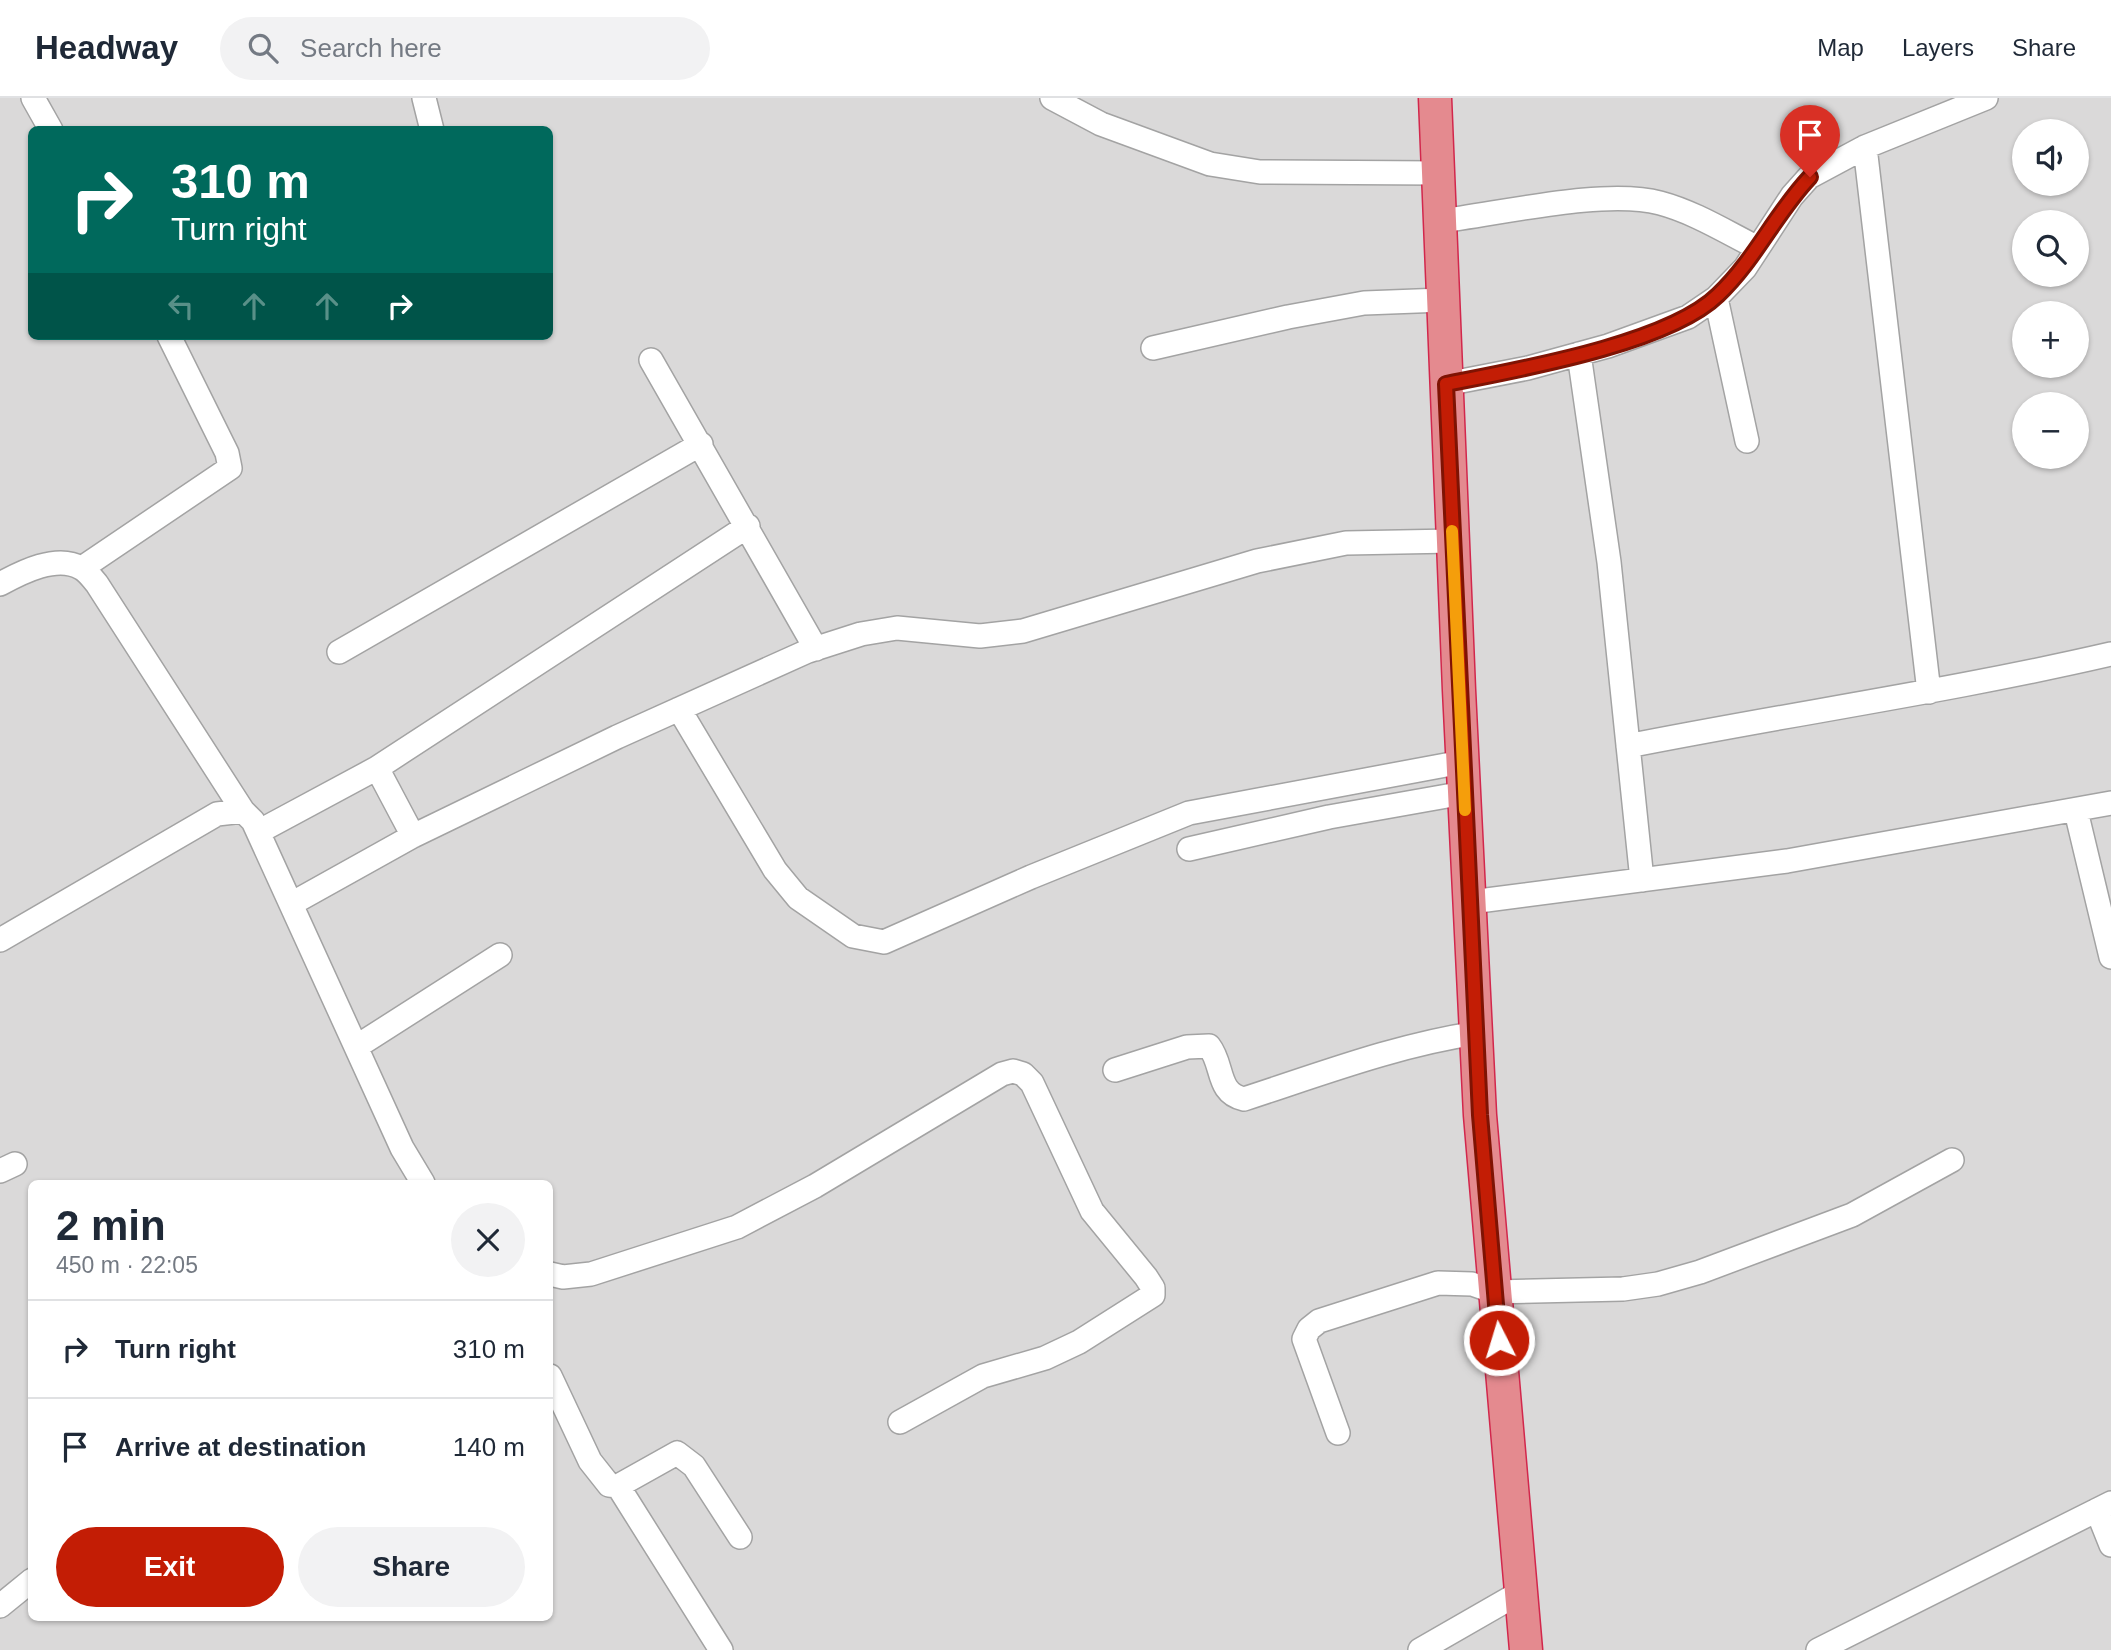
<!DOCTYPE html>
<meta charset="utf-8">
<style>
:root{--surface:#fff;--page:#f2f2f3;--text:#1f2937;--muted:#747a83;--line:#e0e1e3;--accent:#c31d05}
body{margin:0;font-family:Arial,sans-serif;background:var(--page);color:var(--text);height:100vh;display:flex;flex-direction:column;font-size:26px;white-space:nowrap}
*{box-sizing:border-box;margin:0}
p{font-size:23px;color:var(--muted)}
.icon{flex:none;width:38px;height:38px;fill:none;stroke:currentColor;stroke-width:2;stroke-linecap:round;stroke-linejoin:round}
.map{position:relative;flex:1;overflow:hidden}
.sheet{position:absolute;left:28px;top:1082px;width:525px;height:441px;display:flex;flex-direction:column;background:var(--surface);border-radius:10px;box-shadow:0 2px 5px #0004}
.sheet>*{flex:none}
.guide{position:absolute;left:28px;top:28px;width:525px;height:214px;border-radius:10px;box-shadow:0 2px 5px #0004;background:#00695c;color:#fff;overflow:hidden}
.tools{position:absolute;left:2012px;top:21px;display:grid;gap:14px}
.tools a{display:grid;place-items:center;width:77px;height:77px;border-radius:50%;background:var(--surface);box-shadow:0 2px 5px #0004;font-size:35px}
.pin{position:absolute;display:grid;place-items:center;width:60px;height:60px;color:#fff;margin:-72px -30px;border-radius:50% 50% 50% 0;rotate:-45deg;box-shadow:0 0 7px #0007}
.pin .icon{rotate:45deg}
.me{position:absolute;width:77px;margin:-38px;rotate:355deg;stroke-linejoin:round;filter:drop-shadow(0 0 5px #0008)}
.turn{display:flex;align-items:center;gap:24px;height:147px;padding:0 28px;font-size:32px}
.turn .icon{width:91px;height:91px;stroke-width:2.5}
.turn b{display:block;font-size:49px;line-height:60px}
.lanes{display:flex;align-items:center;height:66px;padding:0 28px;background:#0003;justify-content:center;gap:35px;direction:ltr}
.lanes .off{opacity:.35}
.round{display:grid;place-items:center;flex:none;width:74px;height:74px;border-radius:37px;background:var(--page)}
.summary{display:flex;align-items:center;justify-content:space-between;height:119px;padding:0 28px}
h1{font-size:42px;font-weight:700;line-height:52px}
.button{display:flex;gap:14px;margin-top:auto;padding:14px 28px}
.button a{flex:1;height:80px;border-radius:42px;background:var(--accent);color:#fff;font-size:28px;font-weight:700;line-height:80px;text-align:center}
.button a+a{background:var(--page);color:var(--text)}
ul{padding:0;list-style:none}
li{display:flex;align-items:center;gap:21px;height:98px;padding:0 28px;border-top:2px solid var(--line)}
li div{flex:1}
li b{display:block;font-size:26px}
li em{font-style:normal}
header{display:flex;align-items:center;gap:42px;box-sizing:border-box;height:98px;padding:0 35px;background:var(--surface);border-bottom:2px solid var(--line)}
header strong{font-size:33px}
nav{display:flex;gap:38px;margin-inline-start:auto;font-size:24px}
.search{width:490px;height:63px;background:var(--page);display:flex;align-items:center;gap:18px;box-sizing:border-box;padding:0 24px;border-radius:38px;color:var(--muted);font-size:26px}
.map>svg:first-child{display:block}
</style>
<header>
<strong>Headway</strong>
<div class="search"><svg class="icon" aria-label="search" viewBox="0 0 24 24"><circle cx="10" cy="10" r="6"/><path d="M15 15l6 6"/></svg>Search here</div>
<nav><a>Map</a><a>Layers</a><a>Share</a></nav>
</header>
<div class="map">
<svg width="2111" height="1552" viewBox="0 0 2111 1552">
<rect width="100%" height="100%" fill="#edebe1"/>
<!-- residential -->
<path fill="#dad9d9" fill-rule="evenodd" d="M0 0H2111V1552H0ZM32 32H550V238H32ZM2025 33H2077V86H2025ZM2025 124H2077V177H2025ZM2025 215H2077V268H2025ZM2025 306H2077V359H2025ZM32 1085H550V1519H32Z"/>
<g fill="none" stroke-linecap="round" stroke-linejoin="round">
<defs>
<path id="minor" d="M33 0 51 32
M424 0 432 32
M1052 0 1101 26 1210 66 1260 74 1438 75
M1865 49 1929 594
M1440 123C1499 116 1605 90 1660 105 1694 114 1726 134 1758 150
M1716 200 1747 343
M1153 250 1288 219 1364 205 1443 202
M1579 256 1609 464 1642 782
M651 262 816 551
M1446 286 1528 270 1608 248 1688 219 1716 200 1745 170 1792 98 1809 79 1865 49 1986 0
M82 470 230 370 227 355 169 238
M0 486C22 474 57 456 81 470 87 473 93 481 97 486L243 713
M339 554 701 346
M679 611 775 772 798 800 853 838 884 844 1031 779 1189 715 1462 664
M1628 648C1789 616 1951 593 2111 556
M377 670 413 738
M2076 713 2111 859
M258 734 377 670 748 428
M1189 751 1329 719 1464 695
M1471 804 1787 763 2111 705
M291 806 413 738 617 639 808 553 861 536 897 530 980 538 1023 533 1257 463 1346 445 1453 443
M0 842 217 716 243 713 253 723 402 1050 423 1085
M356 949 500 857
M1115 972 1187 949 1209 948C1224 967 1216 995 1244 1001 1321 976 1397 947 1477 935
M0 1073 15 1066
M550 1176 563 1179 591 1176 737 1129 815 1088 1002 976 1013 973 1023 976 1032 985 1092 1113 1146 1179 1153 1190V1197L1079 1244 1045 1260 983 1278 900 1324
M550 1278 590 1363 609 1387 618 1388 677 1355 694 1368 740 1439
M1338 1335 1304 1241 1309 1231 1319 1223 1438 1185 1472 1186 1495 1194 1623 1191 1658 1186 1700 1174 1852 1117 1952 1062
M618 1388 721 1552
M2097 1412 2111 1447
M0 1508 32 1482
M1420 1552 1521 1494
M1818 1552 2111 1405"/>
<path id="highway" d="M1435 0 1459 592 1480 1017 1526 1552"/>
</defs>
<!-- minor casing -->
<use href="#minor" stroke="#a3a3a3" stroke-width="26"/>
<!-- highway casing -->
<use href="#highway" stroke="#d2274c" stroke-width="35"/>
<!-- minor -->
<use href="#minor" stroke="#fff" stroke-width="23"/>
<!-- highway -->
<use href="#highway" stroke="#e48a8f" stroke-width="32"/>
</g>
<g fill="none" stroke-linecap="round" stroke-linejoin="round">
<defs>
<path id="route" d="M1499 1242 1480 1017 1446 286C1516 272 1668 246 1718 197 1755 162 1775 116 1810 79"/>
</defs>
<!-- route casing -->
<use href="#route" stroke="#7f1303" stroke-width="18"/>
<!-- route -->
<use href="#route" stroke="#c31d05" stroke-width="12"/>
<!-- slow -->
<path stroke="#f59e0b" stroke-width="12" d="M1452 433 1465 712"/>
</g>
</svg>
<div class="tools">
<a><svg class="icon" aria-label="sound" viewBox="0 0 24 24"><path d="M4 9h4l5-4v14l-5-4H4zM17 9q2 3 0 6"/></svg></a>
<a><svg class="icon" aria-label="search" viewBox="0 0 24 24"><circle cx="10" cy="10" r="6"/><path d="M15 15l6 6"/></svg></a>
<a>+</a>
<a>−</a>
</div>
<div class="pin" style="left:1810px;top:79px;background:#d93025"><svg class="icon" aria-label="arrive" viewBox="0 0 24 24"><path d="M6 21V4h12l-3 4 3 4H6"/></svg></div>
<svg class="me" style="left:1499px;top:1242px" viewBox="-20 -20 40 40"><circle r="17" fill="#c31d05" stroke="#fff" stroke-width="3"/><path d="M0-11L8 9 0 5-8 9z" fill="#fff"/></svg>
<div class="guide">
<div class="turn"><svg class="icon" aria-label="right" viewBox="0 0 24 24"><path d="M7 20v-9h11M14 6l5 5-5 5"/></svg><div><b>310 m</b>Turn right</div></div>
<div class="lanes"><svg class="icon off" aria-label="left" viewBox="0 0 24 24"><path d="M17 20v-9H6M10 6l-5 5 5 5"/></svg><svg class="icon off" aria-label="ahead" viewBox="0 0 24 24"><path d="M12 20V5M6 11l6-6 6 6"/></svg><svg class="icon off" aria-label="ahead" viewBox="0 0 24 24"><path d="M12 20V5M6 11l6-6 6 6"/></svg><svg class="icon" aria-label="right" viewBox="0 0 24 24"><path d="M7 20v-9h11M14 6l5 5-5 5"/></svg></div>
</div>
<section class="sheet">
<div class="summary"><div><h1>2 min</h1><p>450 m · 22:05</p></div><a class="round"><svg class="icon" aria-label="close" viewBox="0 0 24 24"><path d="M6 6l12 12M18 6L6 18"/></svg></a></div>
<ul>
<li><svg class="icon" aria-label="right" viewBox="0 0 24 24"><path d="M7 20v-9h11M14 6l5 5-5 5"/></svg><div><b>Turn right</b></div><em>310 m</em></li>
<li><svg class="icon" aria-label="arrive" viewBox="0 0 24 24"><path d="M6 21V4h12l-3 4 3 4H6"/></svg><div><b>Arrive at destination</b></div><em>140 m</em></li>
</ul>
<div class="button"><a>Exit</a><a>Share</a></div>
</section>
</div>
